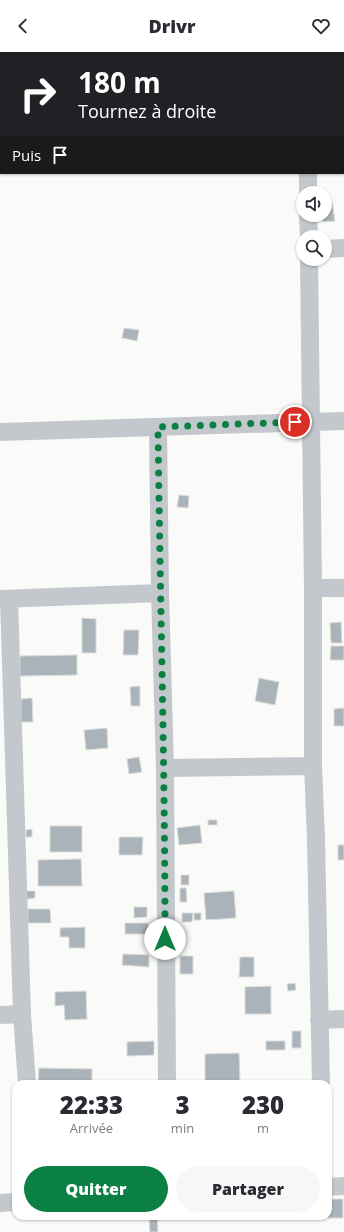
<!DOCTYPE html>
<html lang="fr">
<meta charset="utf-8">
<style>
:root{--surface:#fff;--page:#f7f7f7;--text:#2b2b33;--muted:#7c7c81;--accent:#0b8043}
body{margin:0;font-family:"Open Sans",sans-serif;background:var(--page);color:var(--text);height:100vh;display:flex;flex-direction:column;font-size:15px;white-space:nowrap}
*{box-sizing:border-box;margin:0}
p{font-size:13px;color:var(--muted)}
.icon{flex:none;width:22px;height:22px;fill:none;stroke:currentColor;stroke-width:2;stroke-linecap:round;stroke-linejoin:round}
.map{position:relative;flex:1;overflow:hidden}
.side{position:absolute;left:12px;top:1028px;width:320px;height:140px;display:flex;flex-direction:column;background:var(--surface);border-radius:12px;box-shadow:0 1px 3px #0004}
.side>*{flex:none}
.banner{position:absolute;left:0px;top:0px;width:344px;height:122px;box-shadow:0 1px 3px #0004;background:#202124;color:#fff;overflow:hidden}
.buttons{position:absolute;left:296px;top:134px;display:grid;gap:8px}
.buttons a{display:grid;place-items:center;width:36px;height:36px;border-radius:50%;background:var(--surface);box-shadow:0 1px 3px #0004;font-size:20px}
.pin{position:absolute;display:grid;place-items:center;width:34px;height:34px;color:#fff;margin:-17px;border:2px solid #fff;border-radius:50%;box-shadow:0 1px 4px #0007}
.me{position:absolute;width:44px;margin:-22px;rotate:0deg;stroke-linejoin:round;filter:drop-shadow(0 0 3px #0008)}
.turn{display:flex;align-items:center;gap:14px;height:84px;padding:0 12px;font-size:18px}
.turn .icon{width:52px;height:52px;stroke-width:2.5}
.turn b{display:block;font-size:28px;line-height:34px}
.then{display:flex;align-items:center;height:38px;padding:0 12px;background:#0003;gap:8px;font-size:15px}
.eta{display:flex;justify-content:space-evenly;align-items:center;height:68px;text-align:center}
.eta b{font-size:24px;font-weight:800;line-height:28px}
.primary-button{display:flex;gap:8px;margin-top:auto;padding:8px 12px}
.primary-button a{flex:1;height:46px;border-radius:24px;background:var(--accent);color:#fff;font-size:16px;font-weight:800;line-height:46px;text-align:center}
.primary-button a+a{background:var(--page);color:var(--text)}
header{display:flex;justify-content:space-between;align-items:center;height:52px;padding:0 12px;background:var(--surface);font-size:18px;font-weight:800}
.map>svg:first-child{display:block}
</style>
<header><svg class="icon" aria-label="back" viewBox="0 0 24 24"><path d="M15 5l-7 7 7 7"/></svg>Drivr<svg class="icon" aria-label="heart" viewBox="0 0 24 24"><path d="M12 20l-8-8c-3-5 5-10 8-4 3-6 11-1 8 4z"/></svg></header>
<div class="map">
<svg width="344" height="1180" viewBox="0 0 344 1180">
<rect width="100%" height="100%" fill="#fafaf8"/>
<!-- building -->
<path fill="#aab3b9" stroke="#dcdcda" d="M332 150 335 169 323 170 322 163H325V151Z
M124 276 139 278 137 289 122 286Z
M179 443 189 444 188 456 177 455Z
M82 566 96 567V601H82Z
M341 570 342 591H331L330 571Z
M124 578H139L138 603H123Z
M331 594H344V608H330Z
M77 603V623L20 624V604Z
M259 626 279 630 275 653 255 649Z
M140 634V654H131L130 635Z
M32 646 33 670H21V647Z
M344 656V674H334V657Z
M107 676 108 696 86 698 84 678Z
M139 705 142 720 129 722 127 707Z
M208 768H217V773H208Z
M200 773 202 791 179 793 177 776Z
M50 774H82V800H50Z
M32 777V785H26V778Z
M119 785H143L142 803H119Z
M338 793H344V808H338Z
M81 807 82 834H38V808Z
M181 823H189V833H181Z
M180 836H186L187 850H180Z
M26 839H35V846L27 847Z
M234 839 236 866 206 868 204 841Z
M134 855H147V865L134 866Z
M28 857H50L51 871H28Z
M182 861H193L192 870H182Z
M194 861H201V868H194Z
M125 871H148L149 882H125Z
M85 875V896H69V885H60V876Z
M123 902 149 903V915L122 913Z
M180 904H193V922H180Z
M240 905H254V925H239Z
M295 931 296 938 288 939 287 932Z
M271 934V962H245V935Z
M86 939 87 967 65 968 64 953 55 954V940Z
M292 979H301V996H292Z
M154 989V1003L127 1004V990Z
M266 989H285V998H266Z
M239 1001 240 1031 205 1032V1002Z
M39 1016 92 1017V1032H38Z
M328 1147H343V1166H328Z
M157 1164 158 1180H150L149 1165Z"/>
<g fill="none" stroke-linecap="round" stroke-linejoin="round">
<!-- minor -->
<path stroke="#c3c8cc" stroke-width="18" d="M303 0V1
M308 121V141
M308 163 309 185
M325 197 344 196
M309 207 313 536V714L316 787 321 1032
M158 375 160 541 165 716 167 1032
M0 380 344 369
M313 536H344
M0 547 160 541
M9 547 22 962 27 1032
M165 716 313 714
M0 963 22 962
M319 968 344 967
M328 1135 344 1134
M0 1151 16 1150"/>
</g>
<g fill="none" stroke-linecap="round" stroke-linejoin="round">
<!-- route -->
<path stroke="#0b8043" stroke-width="7" stroke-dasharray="0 12.6" d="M165 887C165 716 160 546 158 375L295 370"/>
</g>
</svg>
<div class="buttons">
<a><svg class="icon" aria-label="sound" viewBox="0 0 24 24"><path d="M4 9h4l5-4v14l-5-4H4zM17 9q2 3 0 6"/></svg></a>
<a><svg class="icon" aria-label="search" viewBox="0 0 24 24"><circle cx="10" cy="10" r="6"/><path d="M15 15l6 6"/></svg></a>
</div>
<div class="pin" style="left:295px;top:370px;background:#d93025"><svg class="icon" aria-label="arrive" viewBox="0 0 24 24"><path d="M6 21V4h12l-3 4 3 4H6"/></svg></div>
<svg class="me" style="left:165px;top:887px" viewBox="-20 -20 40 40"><circle r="19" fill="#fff"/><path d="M0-13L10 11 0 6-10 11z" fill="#0b8043"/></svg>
<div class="banner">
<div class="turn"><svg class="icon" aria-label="right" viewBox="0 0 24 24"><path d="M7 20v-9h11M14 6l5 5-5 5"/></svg><div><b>180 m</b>Tournez à droite</div></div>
<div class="then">Puis<svg class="icon" aria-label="arrive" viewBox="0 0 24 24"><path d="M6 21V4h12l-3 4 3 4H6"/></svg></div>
</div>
<section class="side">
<div class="eta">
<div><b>22:33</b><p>Arrivée</p></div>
<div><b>3</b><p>min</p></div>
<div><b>230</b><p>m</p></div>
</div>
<div class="primary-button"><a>Quitter</a><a>Partager</a></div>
</section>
</div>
